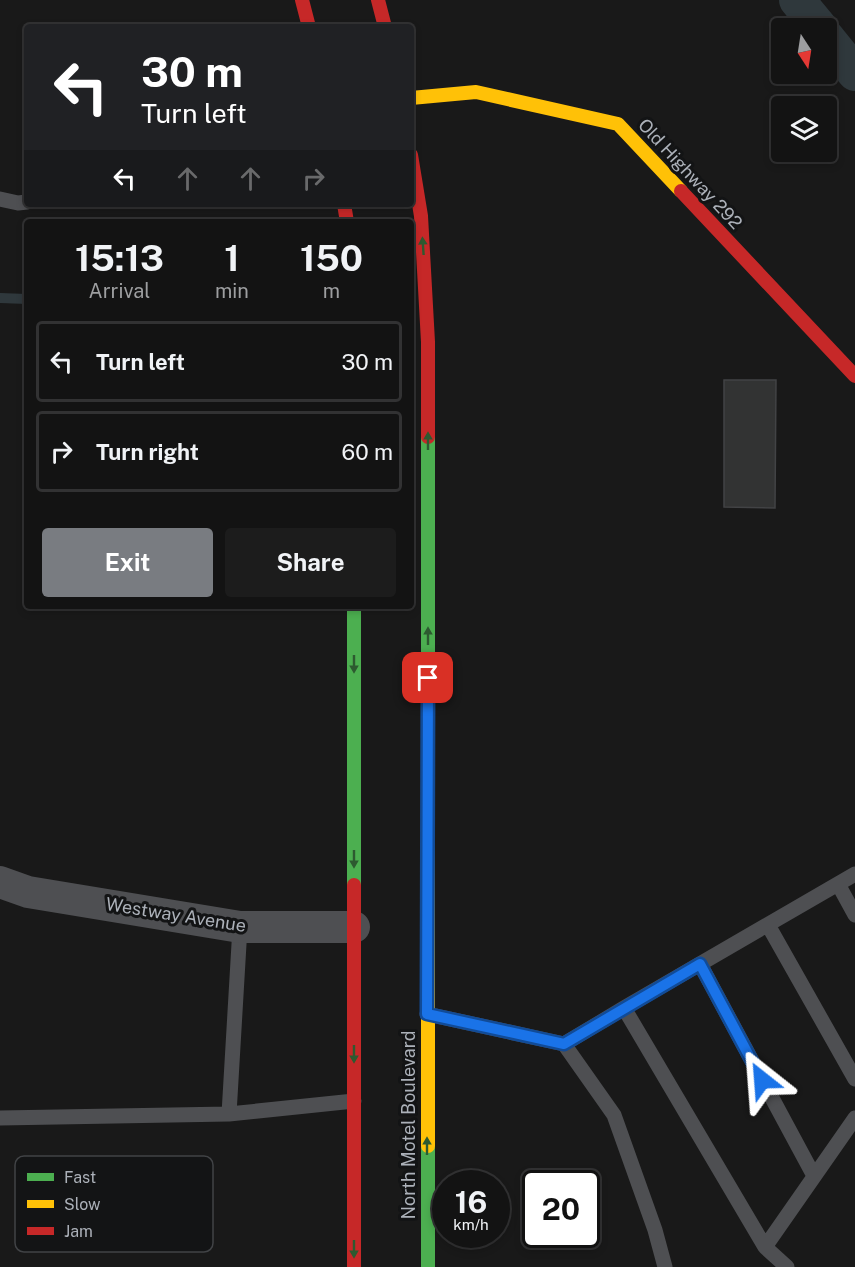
<!DOCTYPE html>
<style>
:root{--surface:#131313;--page:#1c1c1c;--text:#f1f3f6;--muted:#9d9ea0;--line:#323233;--accent:#797c81}
body{margin:0;font-family:"Public Sans",sans-serif;background:var(--page);color:var(--text);height:100vh;display:flex;flex-direction:column;font-size:22px;white-space:nowrap}
*{box-sizing:border-box;margin:0}
p{font-size:20px;color:var(--muted)}
.icon{flex:none;width:33px;height:33px;fill:none;stroke:currentColor;stroke-width:2;stroke-linecap:round;stroke-linejoin:round}
.map{position:relative;flex:1;overflow:hidden}
.sheet{position:absolute;left:24px;top:219px;width:390px;height:390px;display:flex;flex-direction:column;background:var(--surface);border-radius:6px;box-shadow:0 3px 9px #0003,0 0 0 2px var(--line)}
.sheet>*{flex:none}
.banner{position:absolute;left:24px;top:24px;width:390px;height:183px;border-radius:6px;box-shadow:0 3px 9px #0003,0 0 0 2px var(--line);background:#202124;color:#fff;overflow:hidden}
.needle{width:39px;rotate:168deg}
.fabs{position:absolute;left:771px;top:18px;display:grid;gap:12px}
.fabs a{display:grid;place-items:center;width:66px;height:66px;border-radius:6px;background:var(--surface);box-shadow:0 3px 9px #0003,0 0 0 2px var(--line);font-size:30px}
.speed{position:absolute;left:432px;top:1170px;display:flex;gap:12px;font-size:30px;font-weight:700;text-align:center}
.speed>*{display:grid;place-content:center;width:78px;height:78px;border-radius:50%;background:var(--surface);box-shadow:0 3px 9px #0003,0 0 0 2px var(--line);line-height:1}
.speed small{font-size:15px;font-weight:400}
.speed .limit{border:3px solid #111;border-radius:9px;background:#fff;color:#111}
.pin{position:absolute;display:grid;place-items:center;width:51px;height:51px;color:#fff;margin:-26px;border-radius:12px;box-shadow:0 3px 9px #0006}
.me{position:absolute;width:66px;margin:-33px;rotate:332deg;stroke-linejoin:round;filter:drop-shadow(0 0 4px #0008)}
.turn{display:flex;align-items:center;gap:21px;height:126px;padding:0 18px;font-size:27px}
.turn .icon{width:78px;height:78px;stroke-width:2.5}
.turn b{display:block;font-size:42px;line-height:51px}
.lanes{display:flex;align-items:center;height:57px;padding:0 18px;background:#0003;justify-content:center;gap:30px;direction:ltr}
.lanes .off{opacity:.35}
.eta{display:flex;justify-content:space-evenly;align-items:center;height:102px;text-align:center}
.eta b{font-size:36px;font-weight:700;line-height:42px}
.button{display:flex;gap:12px;margin-top:auto;padding:12px 18px}
.button a{flex:1;height:69px;border-radius:6px;background:var(--accent);color:#fff;font-size:24px;font-weight:700;line-height:69px;text-align:center}
.button a+a{background:var(--page);color:var(--text)}
ul{padding:0;list-style:none}
li{display:flex;align-items:center;gap:18px;height:81px;margin:0 12px 9px;padding:0 6px;border:3px solid var(--line);border-radius:6px}
li div{flex:1}
li b{display:block;font-size:22px}
li em{font-style:normal}
.map>svg:first-child{display:block}
</style>
<div class="map">
<svg width="855" height="1267" viewBox="0 0 855 1267">
<rect width="100%" height="100%" fill="#191919"/>
<g fill="none" stroke-linecap="round" stroke-linejoin="round">
<!-- stream -->
<path stroke="#2f383c" stroke-width="10" d="M0 298 27 299"/>
<!-- canal -->
<path stroke="#2f383c" stroke-width="36" d="M797 0 820 28
M826 37 855 73"/>
</g>
<!-- building -->
<path fill="#323333" stroke="#424345" stroke-width="1.5" d="M724 380H776L775 508 724 507Z"/>
<g fill="none" stroke-linecap="round" stroke-linejoin="round">
<!-- lane -->
<path stroke="#4e4f52" stroke-width="15" d="M0 199 18 203 27 202
M838 884 855 915
M768 925 855 1079
M700 964 814 1176
M624 1008 765 1247
M427 1014 564 1044 614 1115 655 1230 665 1267
M564 1044 624 1008 855 874
M229 1114 354 1101
M0 1118 229 1114 240 927
M787 1267 765 1247 855 1118"/>
<!-- street -->
<path stroke="#4e4f52" stroke-width="32" d="M0 882 28 892 240 927H354"/>
<!-- fast -->
<path stroke="#4caf50" stroke-width="14" d="M428 437V674
M354 606V885
M428 1146V1267"/>
<!-- slow -->
<path stroke="#ffc107" stroke-width="14" d="M411 98 476 92 618 124 681 191
M428 674V1146"/>
<!-- jam -->
<path stroke="#c62828" stroke-width="14" d="M302 0 309 27
M378 0 385 27
M411 155 421 216 428 342V437
M681 191 855 376
M344 204 347 222
M354 885V1267"/>
</g>
<!-- one-way arrows -->
<defs><path id="oneway-solid" d="M-6-.8H1V-3.2L6.5 0L1 3.2V.8H-6Z" transform="scale(1.5)"/></defs>
<g fill="#2d5a30">
<use href="#oneway-solid" transform="translate(423 246) rotate(-94)"/>
<use href="#oneway-solid" transform="translate(428 441) rotate(-90)"/>
<use href="#oneway-solid" transform="translate(428 636) rotate(-90)"/>
<use href="#oneway-solid" transform="translate(354 664) rotate(90)"/>
<use href="#oneway-solid" transform="translate(354 859) rotate(90)"/>
<use href="#oneway-solid" transform="translate(354 1054) rotate(90)"/>
<use href="#oneway-solid" transform="translate(427 1146) rotate(-90)"/>
<use href="#oneway-solid" transform="translate(354 1249) rotate(90)"/>
</g>
<g fill="none" stroke-linecap="round" stroke-linejoin="round">
<defs>
<path id="route" d="M428 678 427 1014 564 1044 700 964 762 1080"/>
</defs>
<!-- route casing -->
<use href="#route" stroke="#114b97" stroke-width="15"/>
<!-- route -->
<use href="#route" stroke="#1a73e8" stroke-width="10"/>
</g>
<g text-anchor="middle" stroke-width="6" stroke-linejoin="round" paint-order="stroke">
<!-- street labels -->
<g font-size="18" fill="#acb1b9" stroke="#131415">
<text transform="translate(690 174) rotate(47)" y="6">Old Highway 292</text>
<text transform="translate(176 915) rotate(9)" y="6">Westway Avenue</text>
<text transform="translate(409 1125) rotate(-90)" y="6">North Motel Boulevard</text>
</g>
</g>
<!-- legend -->
<rect x="15" y="1156" width="198" height="96" rx="9" fill="#131415" stroke="#414346" stroke-width="1.5"/>
<rect x="27" y="1173" width="27" height="8" fill="#4caf50"/>
<rect x="27" y="1200" width="27" height="8" fill="#ffc107"/>
<rect x="27" y="1227" width="27" height="8" fill="#c62828"/>
<g font-size="16" fill="#acb1b9">
<text x="64" y="1183">Fast</text>
<text x="64" y="1210">Slow</text>
<text x="64" y="1237">Jam</text>
</g>
</svg>
<div class="fabs">
<a><svg class="needle" viewBox="-14 -14 28 28"><path d="M0-13l5 13h-10z" fill="#e53935"/><path d="M0 13l5-13h-10z" fill="#9d9ea0"/></svg></a>
<a><svg class="icon" aria-label="layers" viewBox="0 0 24 24"><path d="M12 4l9 5-9 5-9-5zM3 14l9 5 9-5"/></svg></a>
</div>
<div class="speed"><div>16<small>km/h</small></div><div class="limit">20</div></div>
<div class="pin" style="left:428px;top:678px;background:#d93025"><svg class="icon" aria-label="arrive" viewBox="0 0 24 24"><path d="M6 21V4h12l-3 4 3 4H6"/></svg></div>
<svg class="me" style="left:762px;top:1080px" viewBox="-20 -20 40 40"><path d="M0-17L14 15 0 8-14 15z" fill="#1a73e8" stroke="#fff" stroke-width="4"/></svg>
<div class="banner">
<div class="turn"><svg class="icon" aria-label="left" viewBox="0 0 24 24"><path d="M17 20v-9H6M10 6l-5 5 5 5"/></svg><div><b>30 m</b>Turn left</div></div>
<div class="lanes"><svg class="icon" aria-label="left" viewBox="0 0 24 24"><path d="M17 20v-9H6M10 6l-5 5 5 5"/></svg><svg class="icon off" aria-label="ahead" viewBox="0 0 24 24"><path d="M12 20V5M6 11l6-6 6 6"/></svg><svg class="icon off" aria-label="ahead" viewBox="0 0 24 24"><path d="M12 20V5M6 11l6-6 6 6"/></svg><svg class="icon off" aria-label="right" viewBox="0 0 24 24"><path d="M7 20v-9h11M14 6l5 5-5 5"/></svg></div>
</div>
<section class="sheet">
<div class="eta">
<div><b>15:13</b><p>Arrival</p></div>
<div><b>1</b><p>min</p></div>
<div><b>150</b><p>m</p></div>
</div>
<ul>
<li><svg class="icon" aria-label="left" viewBox="0 0 24 24"><path d="M17 20v-9H6M10 6l-5 5 5 5"/></svg><div><b>Turn left</b></div><em>30 m</em></li>
<li><svg class="icon" aria-label="right" viewBox="0 0 24 24"><path d="M7 20v-9h11M14 6l5 5-5 5"/></svg><div><b>Turn right</b></div><em>60 m</em></li>
</ul>
<div class="button"><a>Exit</a><a>Share</a></div>
</section>
</div>
